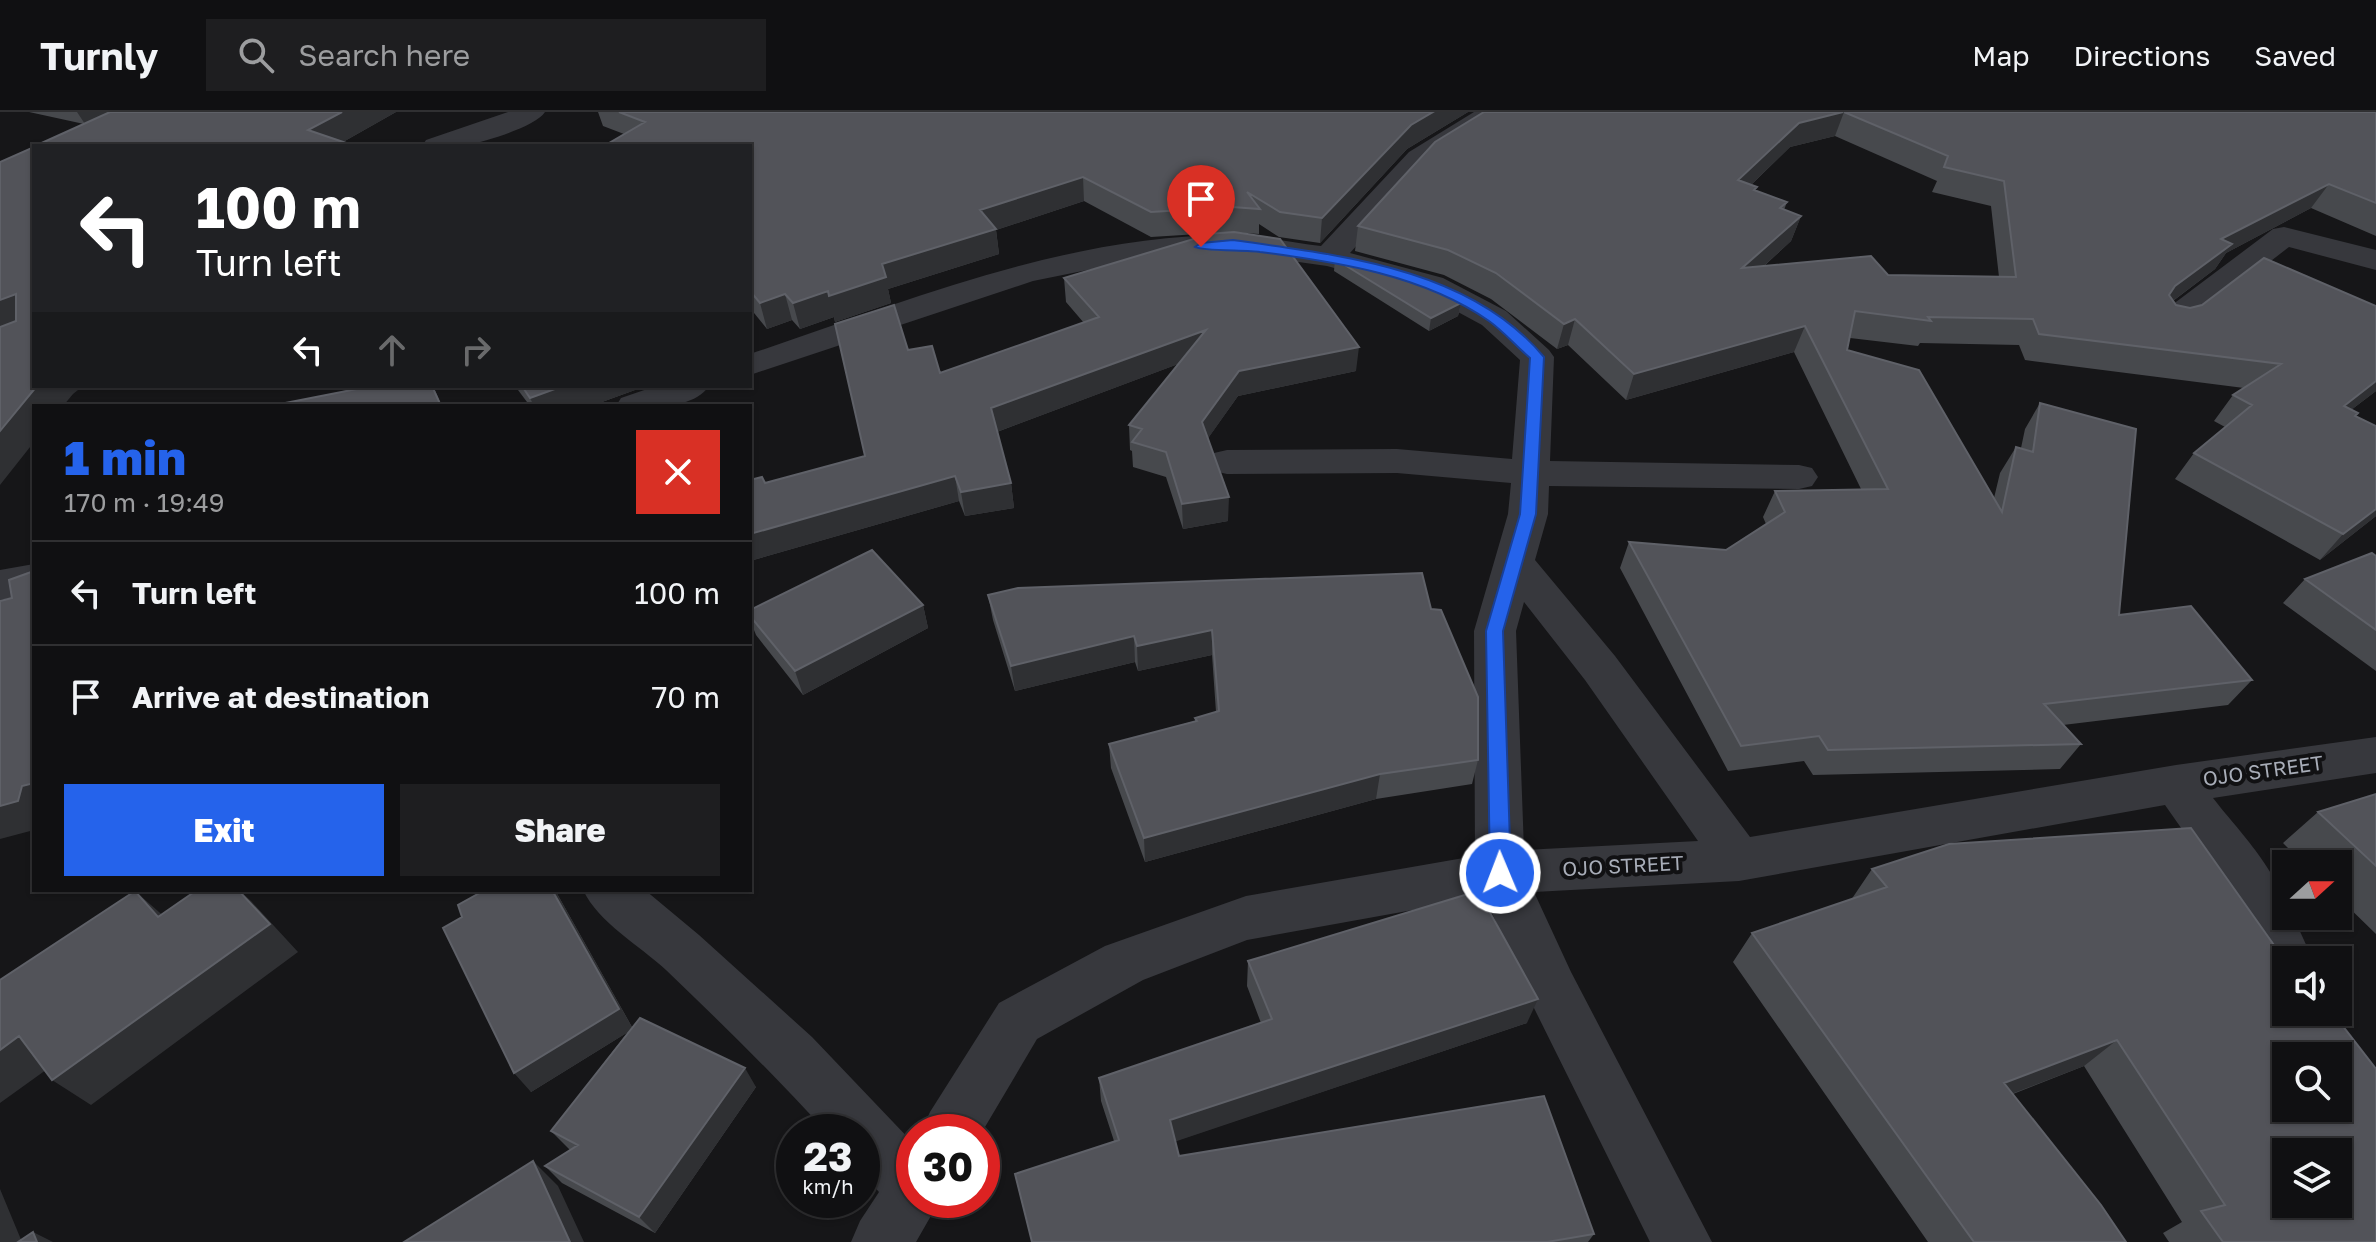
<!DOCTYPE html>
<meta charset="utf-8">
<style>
:root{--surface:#101012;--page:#1e1e20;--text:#f1f3f6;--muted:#9c9d9f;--line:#303032;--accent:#2563eb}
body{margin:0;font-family:"Golos Text",sans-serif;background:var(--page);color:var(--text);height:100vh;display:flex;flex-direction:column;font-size:30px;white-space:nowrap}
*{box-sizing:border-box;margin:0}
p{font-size:26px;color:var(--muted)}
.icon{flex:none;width:44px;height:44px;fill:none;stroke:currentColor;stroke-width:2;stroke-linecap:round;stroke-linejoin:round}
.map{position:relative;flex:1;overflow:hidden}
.sheet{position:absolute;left:32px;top:292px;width:720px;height:488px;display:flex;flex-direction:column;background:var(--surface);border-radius:0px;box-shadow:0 2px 6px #0004,0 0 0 2px var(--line)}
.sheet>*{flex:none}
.banner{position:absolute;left:32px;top:32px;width:720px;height:244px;border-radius:0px;box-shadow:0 2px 6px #0004,0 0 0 2px var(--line);background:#202124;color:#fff;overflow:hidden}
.needle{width:52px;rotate:69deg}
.fabs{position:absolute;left:2272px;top:738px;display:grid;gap:16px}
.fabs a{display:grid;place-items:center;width:80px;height:80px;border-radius:0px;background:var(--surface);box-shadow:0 2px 6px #0004,0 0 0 2px var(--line);font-size:40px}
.speed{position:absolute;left:776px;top:1002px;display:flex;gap:16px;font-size:40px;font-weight:700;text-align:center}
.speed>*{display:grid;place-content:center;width:104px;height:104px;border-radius:50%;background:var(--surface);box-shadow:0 2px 6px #0004,0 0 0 2px var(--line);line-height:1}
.speed small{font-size:20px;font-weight:400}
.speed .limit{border:12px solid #d22;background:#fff;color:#111}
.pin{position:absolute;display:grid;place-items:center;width:68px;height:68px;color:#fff;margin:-82px -34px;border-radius:50% 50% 50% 0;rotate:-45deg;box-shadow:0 0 8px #0007}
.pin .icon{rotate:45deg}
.me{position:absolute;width:88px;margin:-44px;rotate:359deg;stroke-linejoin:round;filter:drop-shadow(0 0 6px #0008)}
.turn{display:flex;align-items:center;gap:28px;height:168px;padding:0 32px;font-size:36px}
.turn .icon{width:104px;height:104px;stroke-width:2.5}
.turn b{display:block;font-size:56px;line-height:68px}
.lanes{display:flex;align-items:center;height:76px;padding:0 32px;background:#0003;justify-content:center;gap:40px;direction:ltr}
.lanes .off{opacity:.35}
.round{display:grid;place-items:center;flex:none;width:84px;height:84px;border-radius:0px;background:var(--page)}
.headline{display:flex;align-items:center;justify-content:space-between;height:136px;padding:0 32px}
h1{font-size:48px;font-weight:800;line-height:60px;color:var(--accent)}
.action{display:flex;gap:16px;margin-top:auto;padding:16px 32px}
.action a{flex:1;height:92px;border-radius:0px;background:var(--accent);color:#fff;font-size:32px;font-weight:800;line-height:92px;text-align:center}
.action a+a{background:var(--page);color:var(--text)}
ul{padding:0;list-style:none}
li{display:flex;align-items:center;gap:24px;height:104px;padding:0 32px;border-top:2px solid var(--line)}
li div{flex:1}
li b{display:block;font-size:30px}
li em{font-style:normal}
header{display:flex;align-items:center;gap:48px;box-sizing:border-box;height:112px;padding:0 40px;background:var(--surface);border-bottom:2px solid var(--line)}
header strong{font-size:38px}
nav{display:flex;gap:44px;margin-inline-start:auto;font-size:28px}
.search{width:560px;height:72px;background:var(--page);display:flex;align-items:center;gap:20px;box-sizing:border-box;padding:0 28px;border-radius:0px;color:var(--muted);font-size:30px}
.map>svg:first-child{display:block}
</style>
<header>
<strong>Turnly</strong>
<div class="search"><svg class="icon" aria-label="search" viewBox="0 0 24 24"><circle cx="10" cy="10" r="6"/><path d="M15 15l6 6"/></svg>Search here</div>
<nav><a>Map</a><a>Directions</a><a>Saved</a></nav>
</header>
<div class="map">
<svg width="2376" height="1130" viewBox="0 0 2376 1130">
<rect width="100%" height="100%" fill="#161618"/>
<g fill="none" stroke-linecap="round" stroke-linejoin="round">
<!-- minor -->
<path fill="#37383d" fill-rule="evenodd" d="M508 0H545C535 15 486 29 468 33 453 36 436 34 422 34L426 28Z
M1474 0H1507L1503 6 1429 52 1350 141 1443 166 1506 199 1549 238 1554 245 1550 349 1799 353 1812 356 1818 365 1812 374 1799 377 1549 374 1548 402 1535 448 1615 544 1750 725 2176 653 2376 625V661L2213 686C2236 716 2286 766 2286 804H2293L2313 848H2286V871L2269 865 2240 800 2165 693 1739 769 1534 780 1571 860 1712 1130H1650L1533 894 1485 785 1247 828 1143 868 1037 927 982 1020H921L930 1000 999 891 1105 834 1246 784 1475 744 1474 519 1508 402 1511 371 1397 361 1227 362 1214 359 1208 350 1214 341 1227 338 1397 337 1512 347 1520 248 1482 213 1421 180 1327 154 1233 141 1137 148 1033 169 750 263V242C906 190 1065 123 1231 123 1261 123 1292 131 1321 134L1409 40ZM1524 490 1585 568 1698 729 1524 738 1516 519Z
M2284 115 2376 138V158L2289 135 2184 216 2172 219 2160 216 2155 209 2160 202 2273 117Z
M656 274H709C691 300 644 294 616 294L621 286Z
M34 452V482L0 488V458Z
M583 778H645L699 823 812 925 914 1032V1088H940L916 1130H851L860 1109 879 1080 862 1061V1020H826C775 963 721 911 666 858 639 833 599 811 583 778Z"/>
</g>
<!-- wall -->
<path fill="#47494d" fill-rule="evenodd" d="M29 0H396L343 30 84 12Z
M598 0H1468L1407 37 1320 131 1279 125 1259 112V122L1231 120 1151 125 1084 89 996 118 999 142 888 177 891 191 835 210 834 205 800 217 792 208 767 217 750 196V34L624 22 603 14Z
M1484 0H2376V124L2311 96 2226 141 2215 157 2173 189 2176 193 2190 196 2376 194V279L2351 298 2356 304 2376 314V404L2320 448 2175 367 2194 341 2225 315 2214 309 2233 283 2244 276 2025 248 2019 233 1920 231 1918 234 1850 226 1847 238 1994 386 2000 361 2016 335 2021 336 2025 317 2040 291 2119 503 2252 568 2228 593 2063 613 2081 632 2060 657 1813 663 1804 649 1728 659 1620 456 1629 430 1726 438 1766 412 1763 405 1775 379 1861 377 1794 240 1626 288 1568 233 1557 237 1491 187 1444 163 1355 139 1358 114ZM1835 24 1937 69 1932 80 1991 94 1999 165 1888 163 1763 155 1791 129 1801 104 1784 98 1787 90 1756 79 1751 73 1790 35Z
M1234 120 1356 259 1238 284 1208 326 1228 409 1183 417 1166 365 1133 355 1132 339 1130 338 1129 313 1178 252 997 320 1011 371 1014 396 965 404 959 389 750 449V368L765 371 865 344 908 238 940 261 1084 211 1066 190 1064 166 1192 128V123Z
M1335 147 1461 191 1458 204 1429 219 1334 159Z
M318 274H433L442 294H270L349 279Z
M515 274H646L591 294H530Z
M2376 444V559L2283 491 2305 467Z
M988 483 1431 497 1478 648 1472 672 1376 687 1145 750 1111 656 1109 632 1195 609V606L1216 600 1212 543 1138 559 1135 550 1015 579 993 508Z
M923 493 928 516 803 583 756 523 750 508V498Z
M2376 682V822L2338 785V752H2304L2283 731 2318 700Z
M1949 732 2376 1130H2169L2163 1121 2182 1110 2084 954 2013 982 2126 1130H1928L1733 850 1752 821 1851 788 1872 757Z
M485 778H555L632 915 756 975 655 1121 562 1071 545 1054 570 1038 551 1019 628 920 531 980 462 805Z
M1248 849 1527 911 1175 1029 1179 1044 1594 1122 1588 1130H1032L1114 1029 1101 989 1099 966 1261 911 1247 874Z"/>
<!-- shaded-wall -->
<path fill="#2f3033" d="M77 0H112L85 12Z
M342 0H396L336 34 308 18Z
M1433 0H1468L1407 37 1320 131 1322 106 1411 13Z
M1844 0 1835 24 1790 35 1730 93 1738 68 1799 11Z
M1083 65 1084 89 996 118 999 142 888 177 891 191 835 210 834 205 800 217 793 191 980 98Z
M2329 72 2311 96 2226 141 2215 157 2158 200 2175 174 2221 127Z
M1801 104 1791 129 1733 182 1742 156Z
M16 182 34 205 0 220V188Z
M785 182 792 208 767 217 760 191Z
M1461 191 1458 204 1429 219 1431 206Z
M1575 207 1568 233 1557 237 1564 212Z
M1805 214 1794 240 1626 288 1634 262Z
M1206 218 1205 242 994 321 991 296Z
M1359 235 1356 259 1238 284 1202 335V310L1239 259Z
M2376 269V279L2322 320 2344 294Z
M37 274H83L73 282 63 294H34V330L0 373V319Z
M563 274H646L591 294H534L530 286Z
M955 364 959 389 750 449V422Z
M1011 371 1014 396 965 404 961 380Z
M1229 385 1228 409 1183 417 1182 392Z
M2376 397V404L2320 448 2343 422Z
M923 493 928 516 803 583 795 559Z
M1212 518V543L1138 559 1137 534Z
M1134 524 1135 550 1015 579 1011 554Z
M1380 662 1376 687 1145 750 1144 726Z
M34 671V718L0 727V694L22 674Z
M238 778H239L251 789 298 840 91 993 52 968Z
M552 778H555L633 917 531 980 514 961Z
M135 779 167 807 158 805Z
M1538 887 1527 911 1171 1031 1170 1008Z
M19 924 57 950 0 991V938Z
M2117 928 2084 954 1975 996 2004 971Z
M745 956 756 975 655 1121 639 1105Z
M533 1049 558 1074 584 1130H570Z
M0 1077 22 1130H0Z
M33 1120 53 1130H37Z"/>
<!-- building -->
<path fill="#525359" stroke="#5f6168" stroke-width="2" fill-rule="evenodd" d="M110 0H342L308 18 355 34H35Z
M619 0H1433L1411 13 1322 106 1280 100 1247 80 1260 97 1232 95 1151 100 1083 65 980 98 996 117 882 152 886 165 829 184 828 179 793 191 785 182 760 191 750 179V34H604L645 10Z
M1484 0H1843L1799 11 1738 68 1757 75 1754 78 1787 90 1780 96 1801 104 1742 156 1871 144 1888 163 2016 165 2004 69 1944 55 1948 44 1844 0H2376V91L2329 72 2221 127 2232 132 2175 174 2169 183 2176 193 2190 196 2202 193 2264 146 2376 194V269L2344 294 2358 301 2355 304 2376 314V397L2343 422 2194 341 2252 293 2233 283 2281 252 2039 222 2033 207 1928 205 1931 209 1855 199 1847 238 1919 258 2002 400 2016 335 2033 340 2040 291 2136 317 2119 503 2191 494 2252 568 2044 592 2081 632 1828 638 1819 624 1741 634 1629 430 1726 438 1785 400 1775 379 1888 377 1805 214 1634 262 1575 207 1564 212 1496 161 1448 138 1358 114 1435 30Z
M34 35V274H37L0 319V215L16 209V182L0 188V50Z
M1234 120 1280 127 1359 235 1239 259 1202 310 1229 385 1182 392 1166 340 1132 330 1142 317 1129 313 1206 218 991 296 1011 371 961 380 955 364 750 422V368L762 365 765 371 865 344 835 212 894 193 908 238 932 234 940 261 1099 205 1064 166 1197 126 1192 123Z
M1335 147 1422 171 1461 191 1431 206Z
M372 274H432L441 294H270Z
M522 274H563L530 286Z
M872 438 923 493 795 559 750 504V498Z
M2372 441 2376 444V518L2305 467Z
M34 459V671L22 674 18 689 0 694V489L12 486 9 468Z
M1422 461 1431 497 1441 498 1478 585V648L1380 662 1144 726 1109 632 1197 609 1195 606 1219 599 1212 518 1137 534 1134 524 1011 554 988 483 1018 476Z
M2376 682V754L2318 700Z
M2191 716 2286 850V900H2332L2376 957V1130H2223L2201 1099 2225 1093 2117 928 2004 971 2101 1093 2126 1130H1974L1752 821 1887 775 1872 757 1949 732ZM2286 944H2338V996H2286ZM2286 1040H2338V1092H2286Z
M197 778H238L270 812 52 968 19 924 0 938V868L135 779 158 805Z
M485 778H552L619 897 514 961 443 816 462 805 458 793Z
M1478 779 1538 887 1170 1008 1179 1044 1544 984 1594 1122 1547 1130H1032L1015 1062 1119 1028 1099 966 1272 907 1248 849Z
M640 906 745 956 639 1105 545 1054 578 1033 551 1019Z
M533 1049 570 1130H404Z
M33 1120 37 1130H18Z"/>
<!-- route -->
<path fill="#2563eb" stroke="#184099" stroke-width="2" d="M1233 128C1340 143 1470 156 1544 245L1536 402 1503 519 1511 761 1508 767 1500 769 1493 767 1490 761 1486 519 1520 402 1530 246C1516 234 1503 219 1489 209 1423 163 1338 150 1260 140 1247 138 1201 139 1195 135L1201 131Z"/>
<g text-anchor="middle" stroke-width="8" stroke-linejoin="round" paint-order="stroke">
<!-- street labels -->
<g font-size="20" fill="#a8adb8" stroke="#111113">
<text transform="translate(2263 659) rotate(-8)" y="7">OJO STREET</text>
<text transform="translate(1623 754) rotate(-3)" y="7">OJO STREET</text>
</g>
</g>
</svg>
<div class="fabs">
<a><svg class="needle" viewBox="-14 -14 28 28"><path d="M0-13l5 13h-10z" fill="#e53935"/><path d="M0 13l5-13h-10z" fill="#9c9d9f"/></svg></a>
<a><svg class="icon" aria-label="sound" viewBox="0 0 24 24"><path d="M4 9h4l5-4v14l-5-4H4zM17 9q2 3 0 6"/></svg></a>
<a><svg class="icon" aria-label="search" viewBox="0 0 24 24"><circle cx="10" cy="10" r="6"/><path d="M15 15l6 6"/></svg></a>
<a><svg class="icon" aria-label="layers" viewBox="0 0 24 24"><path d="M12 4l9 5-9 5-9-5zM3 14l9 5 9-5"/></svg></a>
</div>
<div class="speed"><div>23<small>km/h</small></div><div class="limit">30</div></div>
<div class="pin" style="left:1201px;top:135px;background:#d93025"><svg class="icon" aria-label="arrive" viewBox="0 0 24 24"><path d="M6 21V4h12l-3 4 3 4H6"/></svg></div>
<svg class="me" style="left:1500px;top:761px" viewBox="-20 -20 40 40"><circle r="17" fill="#2563eb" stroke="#fff" stroke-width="3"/><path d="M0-11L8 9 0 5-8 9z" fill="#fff"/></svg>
<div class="banner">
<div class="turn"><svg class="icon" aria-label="left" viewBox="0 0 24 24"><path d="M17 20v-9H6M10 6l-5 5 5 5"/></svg><div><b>100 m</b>Turn left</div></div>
<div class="lanes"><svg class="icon" aria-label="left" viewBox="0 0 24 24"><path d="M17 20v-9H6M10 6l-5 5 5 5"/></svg><svg class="icon off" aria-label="ahead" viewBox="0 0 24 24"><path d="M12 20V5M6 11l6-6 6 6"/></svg><svg class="icon off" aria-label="right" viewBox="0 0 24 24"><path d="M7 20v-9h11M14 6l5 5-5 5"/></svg></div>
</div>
<section class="sheet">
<div class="headline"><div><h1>1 min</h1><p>170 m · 19:49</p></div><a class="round" style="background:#d93025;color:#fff"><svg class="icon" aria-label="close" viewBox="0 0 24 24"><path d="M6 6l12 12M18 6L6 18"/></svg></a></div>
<ul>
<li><svg class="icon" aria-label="left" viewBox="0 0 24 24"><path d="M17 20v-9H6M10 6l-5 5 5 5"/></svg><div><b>Turn left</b></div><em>100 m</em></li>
<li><svg class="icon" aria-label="arrive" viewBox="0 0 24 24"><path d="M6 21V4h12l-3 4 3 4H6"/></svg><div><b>Arrive at destination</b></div><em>70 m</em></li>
</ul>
<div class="action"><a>Exit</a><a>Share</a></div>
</section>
</div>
